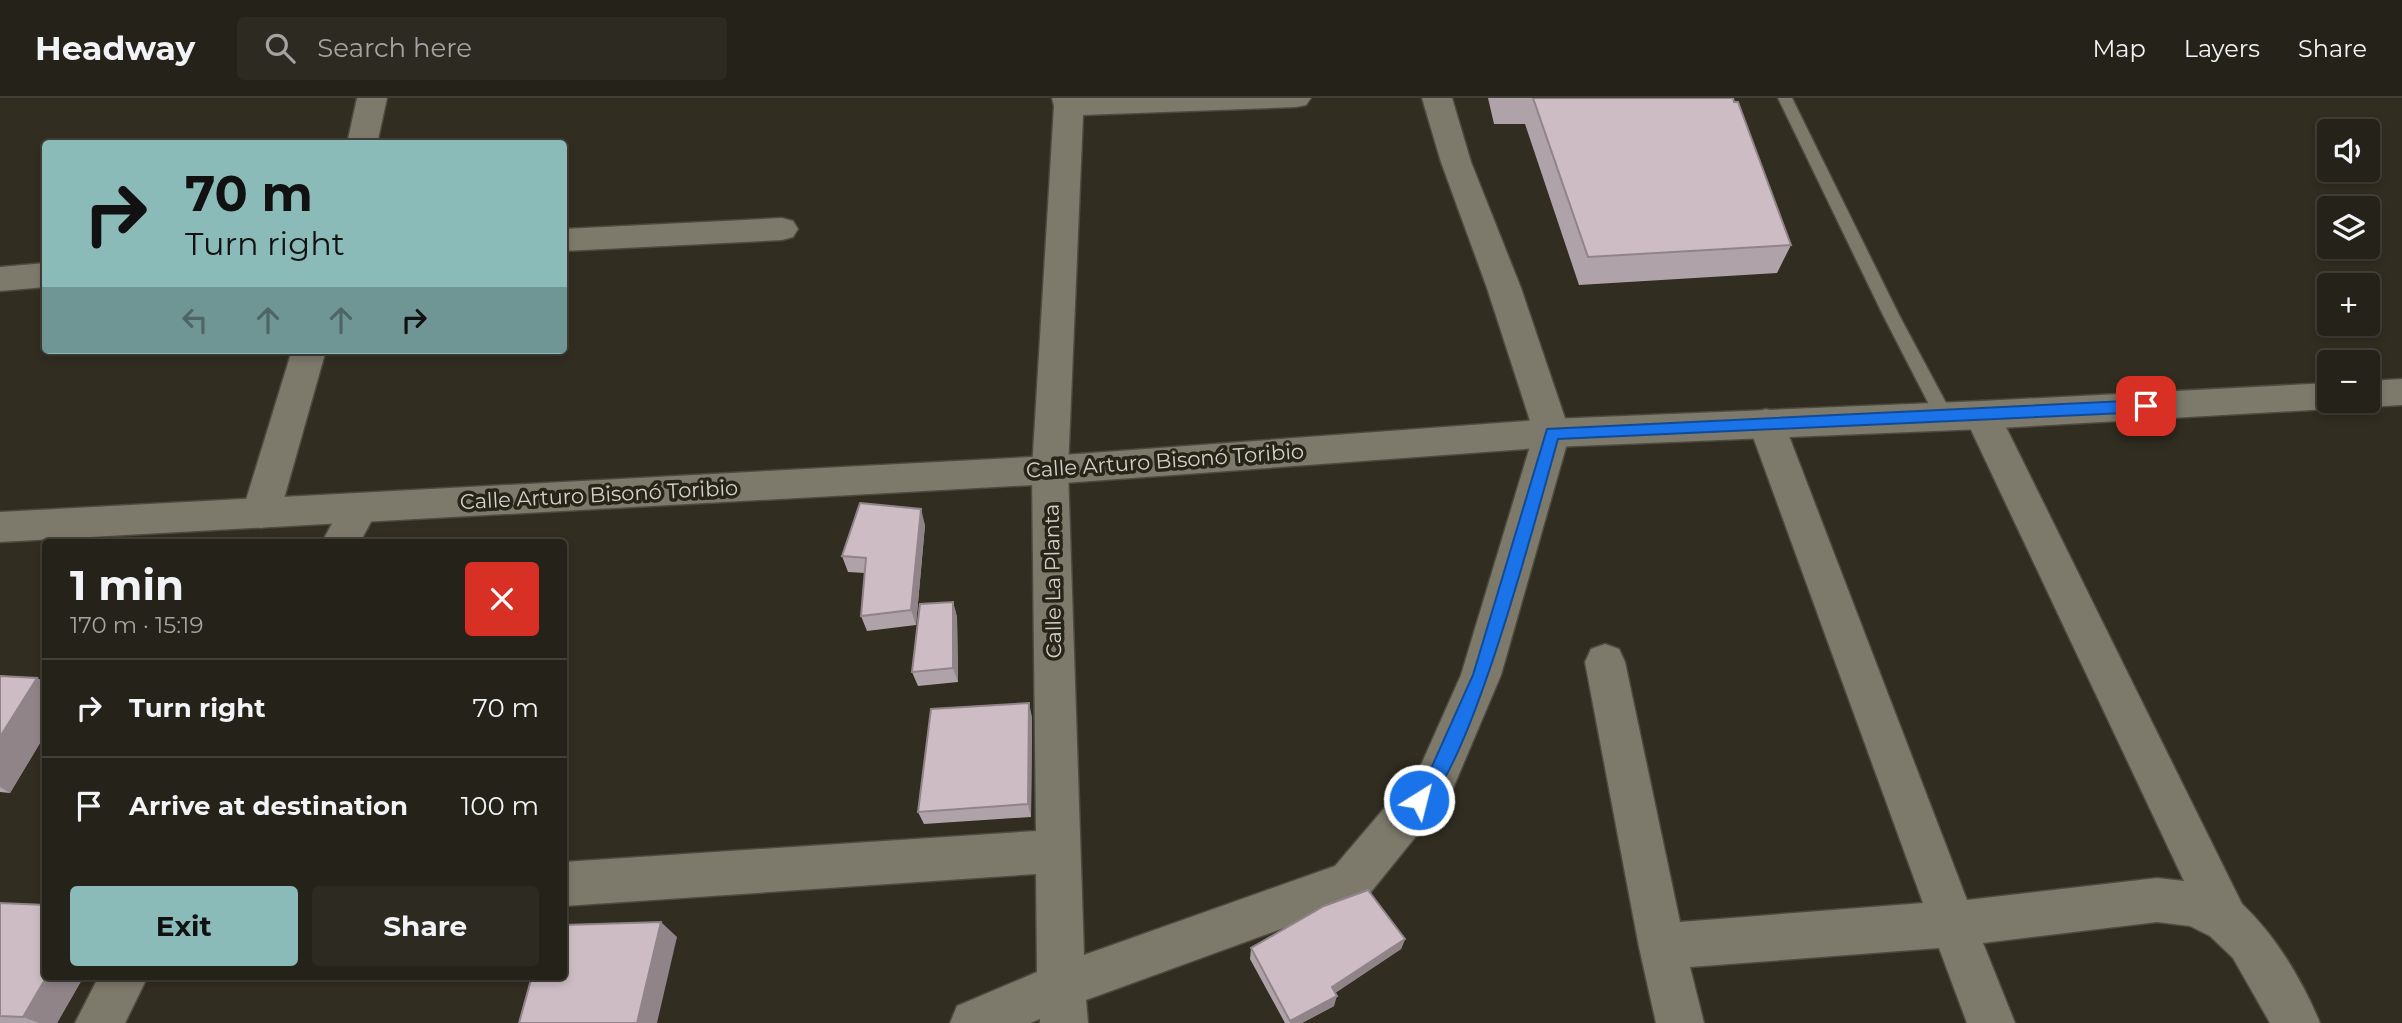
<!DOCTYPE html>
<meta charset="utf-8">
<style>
:root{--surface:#252219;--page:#2d2a22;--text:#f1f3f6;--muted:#a3a4a2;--line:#423f38;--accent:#8bbbb9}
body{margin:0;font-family:Montserrat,sans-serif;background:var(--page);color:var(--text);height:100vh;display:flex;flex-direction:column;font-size:26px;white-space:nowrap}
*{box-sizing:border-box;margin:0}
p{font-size:23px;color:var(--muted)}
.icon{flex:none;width:38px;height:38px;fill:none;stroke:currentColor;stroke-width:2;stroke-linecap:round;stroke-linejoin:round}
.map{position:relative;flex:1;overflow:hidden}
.sheet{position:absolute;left:42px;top:441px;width:525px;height:441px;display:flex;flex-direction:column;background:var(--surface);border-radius:7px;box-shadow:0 4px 10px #0003,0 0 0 2px var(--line)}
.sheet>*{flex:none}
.guide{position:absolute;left:42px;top:42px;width:525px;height:214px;border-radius:7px;box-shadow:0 4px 10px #0003,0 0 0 2px var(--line);background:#8bbbb9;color:#111;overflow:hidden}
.fabs{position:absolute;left:2317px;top:21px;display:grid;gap:14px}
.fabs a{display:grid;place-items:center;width:63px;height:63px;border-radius:7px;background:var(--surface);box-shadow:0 4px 10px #0003,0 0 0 2px var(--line);font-size:35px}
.pin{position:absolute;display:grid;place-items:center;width:60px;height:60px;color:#fff;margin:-30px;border-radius:14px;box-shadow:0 4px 10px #0006}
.me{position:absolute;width:77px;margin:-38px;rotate:36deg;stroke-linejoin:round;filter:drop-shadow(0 0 5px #0008)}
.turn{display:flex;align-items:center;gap:24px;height:147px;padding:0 28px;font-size:32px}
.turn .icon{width:91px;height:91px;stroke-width:2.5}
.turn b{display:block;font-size:49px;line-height:60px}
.lanes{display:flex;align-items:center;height:66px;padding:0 28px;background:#0003;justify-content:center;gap:35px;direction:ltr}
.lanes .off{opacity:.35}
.round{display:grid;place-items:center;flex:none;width:74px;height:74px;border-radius:7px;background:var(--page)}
.summary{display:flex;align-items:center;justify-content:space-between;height:119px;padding:0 28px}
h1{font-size:42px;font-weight:700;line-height:52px}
.cta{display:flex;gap:14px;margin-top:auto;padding:14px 28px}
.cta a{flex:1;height:80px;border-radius:7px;background:var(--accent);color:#111;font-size:28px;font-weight:700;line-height:80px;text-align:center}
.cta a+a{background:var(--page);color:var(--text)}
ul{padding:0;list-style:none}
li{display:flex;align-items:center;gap:21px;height:98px;padding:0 28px;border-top:2px solid var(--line)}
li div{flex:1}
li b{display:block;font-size:26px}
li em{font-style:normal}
header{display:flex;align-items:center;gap:42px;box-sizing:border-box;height:98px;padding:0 35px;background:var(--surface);border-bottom:2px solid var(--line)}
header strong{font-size:33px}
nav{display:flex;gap:38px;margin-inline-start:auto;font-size:24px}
.search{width:490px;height:63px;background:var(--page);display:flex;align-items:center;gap:18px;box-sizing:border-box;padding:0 24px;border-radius:7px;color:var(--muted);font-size:26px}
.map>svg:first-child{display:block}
</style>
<header>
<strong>Headway</strong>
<div class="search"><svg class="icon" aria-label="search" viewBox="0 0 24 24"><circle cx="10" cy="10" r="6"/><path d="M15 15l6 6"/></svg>Search here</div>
<nav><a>Map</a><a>Layers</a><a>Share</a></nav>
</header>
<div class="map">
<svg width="2402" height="925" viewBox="0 0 2402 925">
<rect width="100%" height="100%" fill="#312d21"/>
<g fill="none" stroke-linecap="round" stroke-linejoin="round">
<defs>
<path id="service" d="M1778 0H1792L1899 217 1953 318 1950 323H1938L1935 318 1883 217Z"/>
<path id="minor" d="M357 0H387L377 46H347Z
M1052 0H1311L1306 7 1296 9 1083 17 1068 372 1084 857 1335 768 1421 667 1461 577 1534 335 1487 190 1441 64 1422 0H1452L1471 64 1521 190 1570 335 1501 577 1451 695 1366 800 1086 902 1088 925H1040V921L1030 925H950L957 908 1037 874 1036 776 564 808V764L1036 733 1032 372 1054 8Z
M782 120 793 123 798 131 793 139 782 142 564 153V131Z
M46 165V189L0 193V169Z
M292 252H326L280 415 274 426 261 430 248 426 242 415Z
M1982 303 1995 307 2000 317 2242 806C2276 838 2302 882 2320 925H2270L2233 860 2210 838 2190 828 2157 824 1983 845 2015 925H1967L1939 850 1690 869 1704 925H1656L1639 849 1585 564 1591 551 1605 546 1619 551 1625 564 1680 824 1923 805 1748 325 1753 315 1766 311 1779 315 1784 325 1967 802 2157 780 2184 783 1964 317 1969 307Z
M359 396 372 400 378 411 360 444H322L346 400Z
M99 878H148L125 925H75Z"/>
<path id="tertiary" d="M2402 281V307L2368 309 2354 303H2368V283Z
M2329 285V303H2344L2341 307 2329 311 1982 331 1552 349 1050 386 0 444V414L1050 358 1552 321 1982 303Z"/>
</defs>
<!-- service casing -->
<use href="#service" stroke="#4d4a40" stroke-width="3"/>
<!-- minor casing -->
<use href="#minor" stroke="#4d4a40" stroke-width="3"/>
<!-- tertiary casing -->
<use href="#tertiary" stroke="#4d4a40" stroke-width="3"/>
<!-- service -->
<use href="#service" fill="#7d796b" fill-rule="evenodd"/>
<!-- minor -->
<use href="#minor" fill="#7d796b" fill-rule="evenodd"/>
<!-- tertiary -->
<use href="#tertiary" fill="#7d796b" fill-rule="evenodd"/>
</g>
<!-- wall -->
<path fill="#b0a2a9" d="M1488 0H1733L1791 147 1777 175 1579 187 1525 26H1494Z
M925 427 916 527 867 533 861 518 865 475 848 474 842 458Z
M953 504 957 519 958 584 918 588 912 574Z
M0 578 37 580 46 585V635L10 695 0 694Z
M1032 619 1031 719 924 726 918 714Z
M0 805 46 878H84L57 925H0Z
M1405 841 1401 851 1335 895 1334 908 1302 925H1285L1250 861 1251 850Z"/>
<!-- shaded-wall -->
<path fill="#908489" d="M921 411 925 427 916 527 911 512Z
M953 504 957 519 958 584 953 570Z
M37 580 46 585V635L10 695 0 689V639Z
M1029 605 1032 619 1031 719 1028 706Z
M661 824 677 839 657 925H637Z
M1405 841 1401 851 1329 899 1332 889Z
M47 878H84L57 925H39L23 919Z
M1337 898 1334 908 1302 925H1290V923Z"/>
<!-- building -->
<path fill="#cdbcc4" stroke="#908489" stroke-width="2" d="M1533 0H1733L1734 4H1738L1791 147 1588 159Z
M860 405 921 411 911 512 861 518 866 460 842 458Z
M953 504V570L912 574 920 506Z
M0 578 37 580 0 639Z
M1029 605 1028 706 918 714 931 611Z
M1368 792 1405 841 1332 889 1337 898 1290 923 1251 850 1324 808Z
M0 805 46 807V878H47L23 919 0 918Z
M661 824 637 925H519L532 878H564V827Z"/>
<!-- route -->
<path fill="#1a73e8" stroke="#114b97" stroke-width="2" d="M2146 302 2154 308 2146 314 1558 341C1541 400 1466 692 1419 710L1412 707 1410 702 1429 675 1473 577 1547 331Z"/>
<g text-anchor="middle" stroke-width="7" stroke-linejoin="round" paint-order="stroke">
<!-- street labels -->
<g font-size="21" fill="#d4d1ca" stroke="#272418">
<text transform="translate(1165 363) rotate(-4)" y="7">Calle Arturo Bisonó Toribio</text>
<text transform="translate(599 397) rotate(-3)" y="7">Calle Arturo Bisonó Toribio</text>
<text transform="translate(1053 483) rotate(-91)" y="7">Calle La Planta</text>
</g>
</g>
</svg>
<div class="fabs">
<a><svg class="icon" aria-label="sound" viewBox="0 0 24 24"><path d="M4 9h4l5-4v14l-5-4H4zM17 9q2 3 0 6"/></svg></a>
<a><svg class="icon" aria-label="layers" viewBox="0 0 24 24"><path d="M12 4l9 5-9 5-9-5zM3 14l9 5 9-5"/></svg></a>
<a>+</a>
<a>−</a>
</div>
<div class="pin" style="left:2146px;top:308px;background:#d93025"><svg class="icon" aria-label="arrive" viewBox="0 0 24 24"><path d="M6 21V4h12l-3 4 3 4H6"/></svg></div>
<svg class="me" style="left:1419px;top:702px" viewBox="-20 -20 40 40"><circle r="17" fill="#1a73e8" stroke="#fff" stroke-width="3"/><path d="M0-11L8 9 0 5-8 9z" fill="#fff"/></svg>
<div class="guide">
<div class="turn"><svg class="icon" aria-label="right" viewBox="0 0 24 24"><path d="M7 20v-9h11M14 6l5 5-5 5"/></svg><div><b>70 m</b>Turn right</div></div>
<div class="lanes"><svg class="icon off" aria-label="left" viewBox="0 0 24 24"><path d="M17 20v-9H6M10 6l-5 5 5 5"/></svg><svg class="icon off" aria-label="ahead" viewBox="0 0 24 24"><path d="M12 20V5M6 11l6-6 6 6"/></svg><svg class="icon off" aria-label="ahead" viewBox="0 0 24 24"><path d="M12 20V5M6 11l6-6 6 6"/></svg><svg class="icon" aria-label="right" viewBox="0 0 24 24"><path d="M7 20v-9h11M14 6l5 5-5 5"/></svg></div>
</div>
<section class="sheet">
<div class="summary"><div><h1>1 min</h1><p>170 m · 15:19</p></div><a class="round" style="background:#d93025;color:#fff"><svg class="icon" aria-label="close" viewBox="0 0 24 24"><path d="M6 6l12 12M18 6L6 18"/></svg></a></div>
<ul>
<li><svg class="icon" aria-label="right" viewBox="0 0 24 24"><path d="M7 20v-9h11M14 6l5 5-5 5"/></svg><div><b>Turn right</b></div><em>70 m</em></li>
<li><svg class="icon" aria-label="arrive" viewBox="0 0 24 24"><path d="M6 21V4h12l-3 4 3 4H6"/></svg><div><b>Arrive at destination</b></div><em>100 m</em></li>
</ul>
<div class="cta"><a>Exit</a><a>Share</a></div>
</section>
</div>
